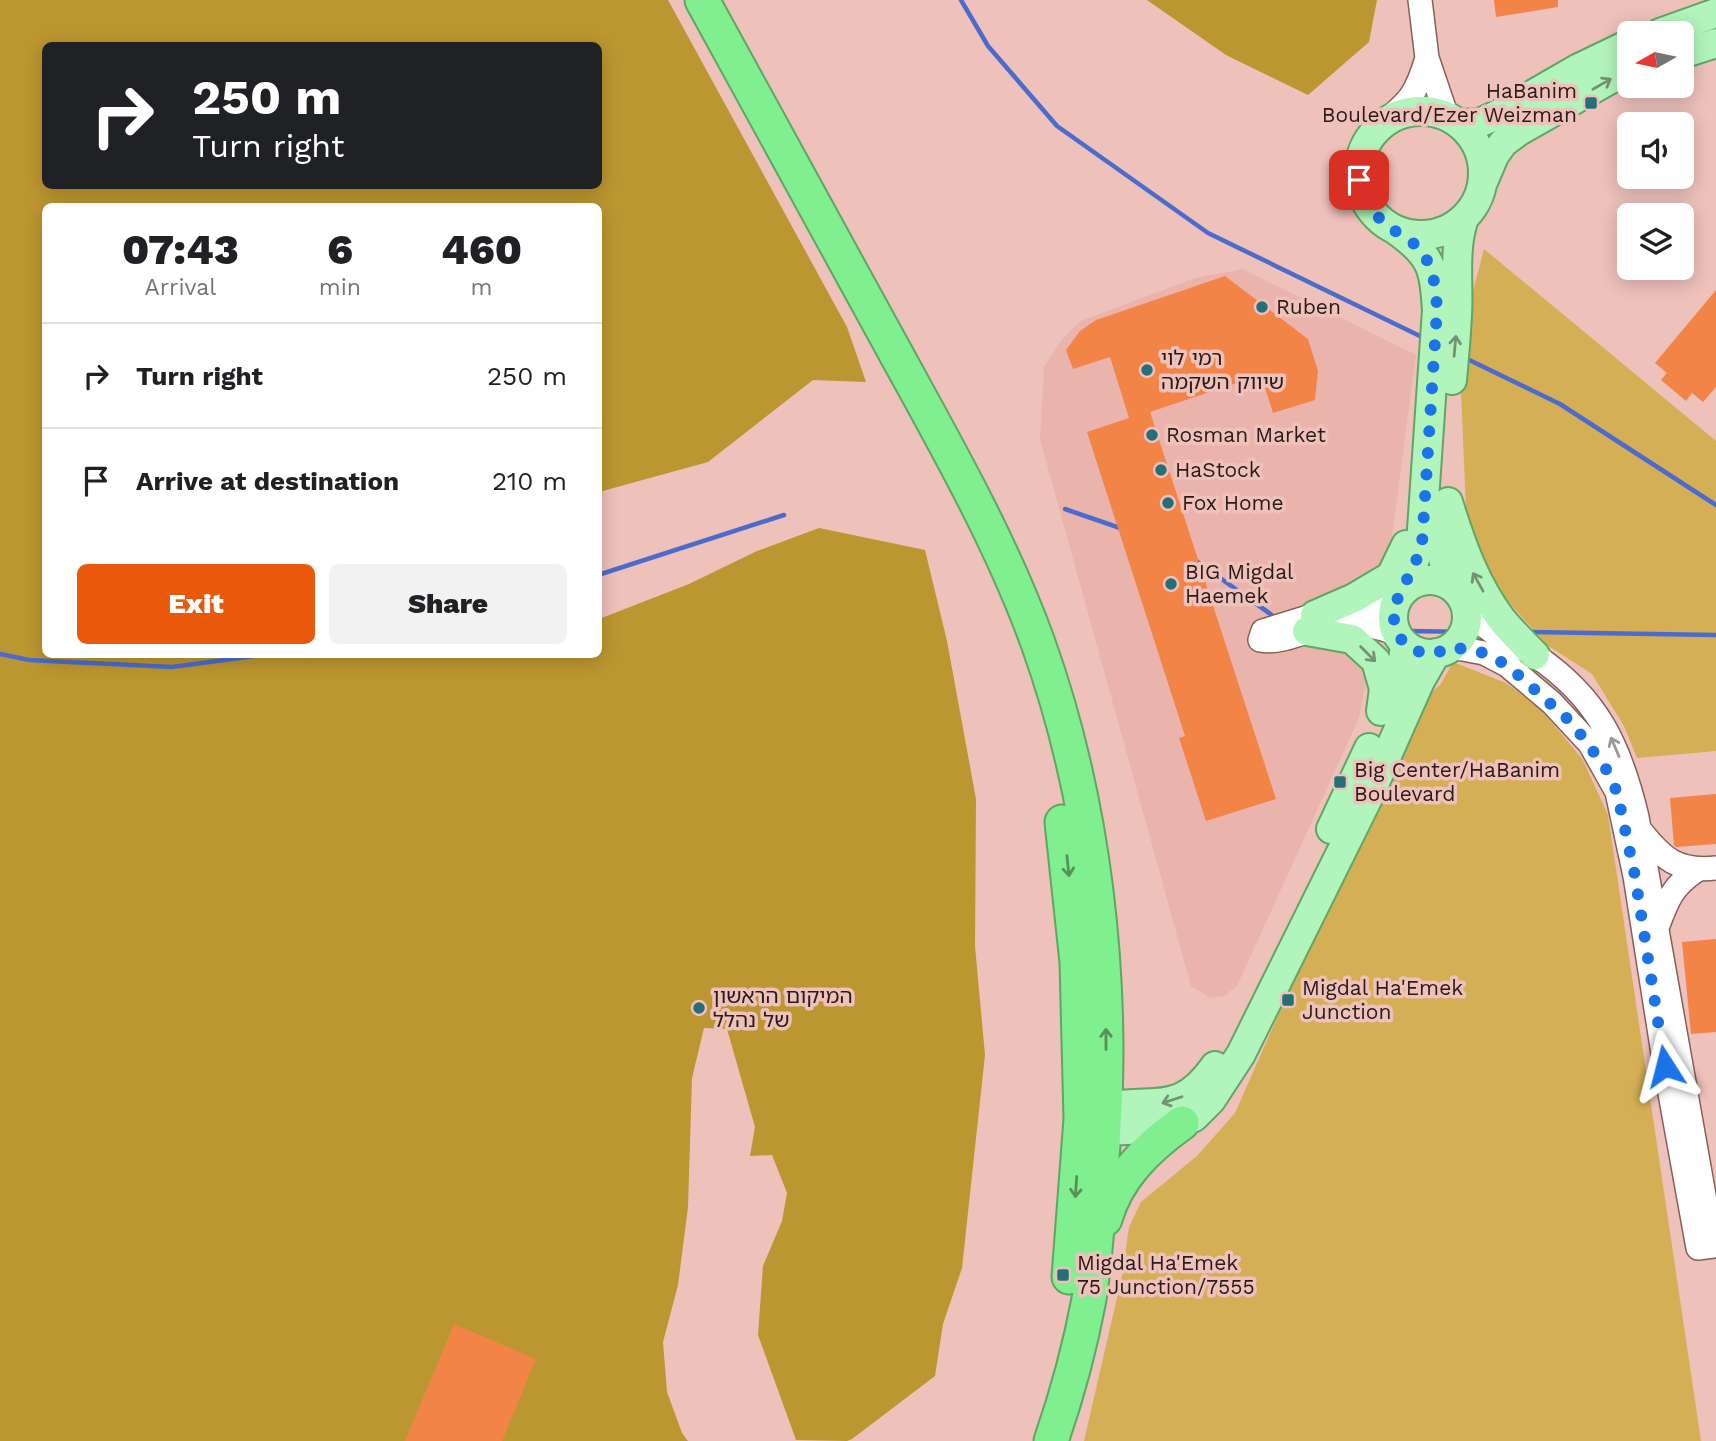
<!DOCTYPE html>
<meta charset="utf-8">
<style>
:root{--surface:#fff;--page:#f2f2f2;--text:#202124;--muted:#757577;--line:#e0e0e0;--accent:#ea580c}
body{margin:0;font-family:"Work Sans","Noto Sans Hebrew",sans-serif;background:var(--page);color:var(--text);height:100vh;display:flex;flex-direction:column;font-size:26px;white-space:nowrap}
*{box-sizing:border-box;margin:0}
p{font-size:23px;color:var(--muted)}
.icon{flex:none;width:38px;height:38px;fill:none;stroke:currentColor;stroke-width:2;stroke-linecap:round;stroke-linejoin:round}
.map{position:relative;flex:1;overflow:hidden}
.side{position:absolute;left:42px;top:203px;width:560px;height:455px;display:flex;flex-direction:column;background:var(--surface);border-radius:10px;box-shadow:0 4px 18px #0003}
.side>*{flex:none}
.guide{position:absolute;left:42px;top:42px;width:560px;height:147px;border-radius:10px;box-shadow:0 4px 18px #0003;background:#202124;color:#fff;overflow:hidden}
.needle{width:46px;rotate:261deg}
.tools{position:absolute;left:1617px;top:21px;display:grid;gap:14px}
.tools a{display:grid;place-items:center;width:77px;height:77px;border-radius:10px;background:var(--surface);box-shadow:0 4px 18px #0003;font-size:35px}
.pin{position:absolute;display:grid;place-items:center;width:60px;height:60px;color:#fff;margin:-30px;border-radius:14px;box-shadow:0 4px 10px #0006}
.me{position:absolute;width:77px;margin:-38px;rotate:351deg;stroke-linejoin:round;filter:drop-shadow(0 0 5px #0008)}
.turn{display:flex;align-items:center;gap:24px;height:147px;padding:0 35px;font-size:32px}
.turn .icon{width:91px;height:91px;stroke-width:2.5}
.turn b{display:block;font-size:49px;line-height:60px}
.eta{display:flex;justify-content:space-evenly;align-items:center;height:119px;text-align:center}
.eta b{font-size:42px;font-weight:800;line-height:49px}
.primary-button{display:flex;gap:14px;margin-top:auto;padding:14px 35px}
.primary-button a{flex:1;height:80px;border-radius:10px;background:var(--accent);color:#fff;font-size:28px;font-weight:800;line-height:80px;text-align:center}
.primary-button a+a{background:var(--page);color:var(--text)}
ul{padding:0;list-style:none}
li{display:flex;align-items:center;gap:21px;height:105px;padding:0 35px;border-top:2px solid var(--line)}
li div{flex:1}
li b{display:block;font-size:26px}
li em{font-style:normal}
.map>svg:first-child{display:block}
</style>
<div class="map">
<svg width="1716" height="1441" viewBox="0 0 1716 1441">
<rect width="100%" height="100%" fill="#eec1bb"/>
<!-- built -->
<path fill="#eab4ad" d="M1243 269 1416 355 1386 582 1359 718 1237 986 1224 996 1211 998 1191 986 1040 439 1044 367 1063 338 1081 321 1195 278Z"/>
<!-- green -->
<path fill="#d4af55" d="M1484 249 1716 441V751L1637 758 1624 726 1592 674 1547 645 1507 600 1467 534 1461 390 1472 295Z
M1453 662 1506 683 1540 708 1583 760 1608 815 1701 1441H1084L1122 1276 1129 1227 1141 1202 1197 1156 1235 1113 1402 735 1427 696 1441 684Z"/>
<!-- forest -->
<path fill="#bc9630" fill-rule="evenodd" d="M0 0H668L847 327 866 382 813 380 708 462 599 492 598 206H46V654H598L599 619 689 584 757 551 819 528 925 550 947 641 976 799 975 946 985 1055 962 1268 943 1324 935 1376 852 1439 847 1441 796 1440 758 1335 763 1266 782 1221 787 1193 772 1155 750 1156 755 1127 727 1029 704 1028 692 1078 688 1207 678 1285 663 1342 667 1392 682 1433 688 1441H0ZM46 46H598V186H46Z
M1147 0H1377L1369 42 1308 95 1226 55Z"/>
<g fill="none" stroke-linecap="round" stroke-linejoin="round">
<!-- stream -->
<path stroke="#4b6ccd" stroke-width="4.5" d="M961 0 988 46 1057 126 1208 233 1424 338
M1463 357 1560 404 1716 505
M1065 509 1123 529
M1195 560 1276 618
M598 575 784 515
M1404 631 1479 632
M1530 632 1716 635
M0 654 29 660 172 667 269 654"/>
</g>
<!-- building -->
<path fill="#f28447" d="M1494 0H1558V7L1496 17Z
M1225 276 1308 339 1318 371 1315 400 1273 413 1261 375 1150 412 1276 799 1206 821 1179 738 1185 736 1087 432 1129 418 1110 357 1073 369 1066 350 1080 331 1096 320Z
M1716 290V387L1703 402 1692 393 1686 401 1661 380 1667 373 1655 363Z
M1716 794V844L1676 847 1674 845 1670 798Z
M1716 939V1032L1691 1034 1682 942Z
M454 1324 536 1359 502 1441H405Z"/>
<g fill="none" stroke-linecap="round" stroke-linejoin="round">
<defs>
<path id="minor" d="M1420 0 1427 58 1447 117
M1379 127C1409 101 1415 98 1427 58
M1397 600 1367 611 1315 615 1263 631 1260 640C1283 644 1306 630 1328 625 1345 621 1383 626 1397 635
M1452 647 1484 653 1507 665 1552 703 1590 744 1617 792 1635 876 1665 1066 1698 1248 1713 1246 1637 817C1620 746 1598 698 1536 656 1526 649 1513 645 1502 638 1490 631 1478 621 1467 613
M1640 830C1663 859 1677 872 1716 868
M1657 928C1667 901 1672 886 1697 870"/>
<path id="major" d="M1660 33 1716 13
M1682 54 1716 43
M1359 173a62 62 0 1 1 124 0a62 62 0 1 1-124 0Z
M1459 124 1479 123 1497 115 1579 68 1629 44
M1483 182 1494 156 1503 143 1519 131 1614 77 1629 72
M1397 231C1432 256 1434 268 1437 310L1421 544 1403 590
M1452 380C1454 358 1456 336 1457 315 1459 282 1453 250 1464 218
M1448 502C1461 544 1475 584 1502 620 1512 632 1524 644 1535 655
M1441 511 1440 542 1448 584
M1393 617a37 37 0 1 1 74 0a37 37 0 1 1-74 0Z
M1315 615 1354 598 1391 576 1406 545
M1307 631 1352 639 1376 661 1384 689 1381 711
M1387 708 1401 678 1405 644
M1331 829 1369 748
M1086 1116C1093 1113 1100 1109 1107 1107 1156 1097 1179 1117 1215 1066
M1086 1122 1104 1131 1171 1128 1194 1117 1211 1100 1241 1054 1368 798 1420 681 1436 653"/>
<path id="highway" d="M702 0C766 117 831 235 895 352 947 447 1001 541 1038 643 1095 802 1114 978 1103 1145 1099 1197 1097 1249 1089 1299 1080 1347 1067 1395 1051 1441
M1062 822 1077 962 1081 1119 1069 1277
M1105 1219C1117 1177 1147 1148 1182 1123"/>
</defs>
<!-- minor casing -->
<use href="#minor" stroke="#875f5a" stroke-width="26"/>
<!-- major casing -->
<use href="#major" stroke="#61a466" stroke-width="32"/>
<!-- highway casing -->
<use href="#highway" stroke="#61a466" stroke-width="37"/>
<!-- minor -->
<use href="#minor" stroke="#fff" stroke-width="23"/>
<!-- major -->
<use href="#major" stroke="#b2f5bc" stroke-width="28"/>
<!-- highway -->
<use href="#highway" stroke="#7fef90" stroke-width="33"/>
</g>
<!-- one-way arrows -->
<defs><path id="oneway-shaft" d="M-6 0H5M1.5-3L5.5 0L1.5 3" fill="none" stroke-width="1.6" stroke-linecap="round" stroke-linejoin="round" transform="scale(1.75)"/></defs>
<g stroke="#759272">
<use href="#oneway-shaft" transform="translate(1602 84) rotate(-30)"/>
<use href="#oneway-shaft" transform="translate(1455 346) rotate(-85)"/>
<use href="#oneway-shaft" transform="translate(1478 582) rotate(-119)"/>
<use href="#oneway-shaft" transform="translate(1368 654) rotate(45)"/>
<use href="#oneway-shaft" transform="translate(1172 1100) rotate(162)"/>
</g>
<use stroke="#9f9897" href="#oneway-shaft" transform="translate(1615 747) rotate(-113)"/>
<g stroke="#598f5a">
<use href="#oneway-shaft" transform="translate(1068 866) rotate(84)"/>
<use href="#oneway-shaft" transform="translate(1106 1039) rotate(-90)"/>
<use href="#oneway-shaft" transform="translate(1076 1187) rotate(94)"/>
</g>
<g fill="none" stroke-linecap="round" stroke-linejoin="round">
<!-- route -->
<path stroke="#1a73e8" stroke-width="12" stroke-dasharray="0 21.6" d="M1359 180C1367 210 1377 218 1401 235 1409 240 1417 245 1422 252 1434 269 1436 290 1437 310L1422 544 1416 561 1394 606V623L1401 639 1409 647 1422 653H1436L1452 647 1484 653 1507 665 1572 723 1605 767 1617 792 1635 876 1665 1066"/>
</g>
<!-- markers -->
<g fill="#266f78" stroke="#eec1bb" stroke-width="2.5">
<rect x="1584" y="96" width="14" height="14" rx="3.5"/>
<circle cx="1262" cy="307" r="7"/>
<circle cx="1147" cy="370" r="7"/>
<circle cx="1152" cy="435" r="7"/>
<circle cx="1161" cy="470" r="7"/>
<circle cx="1168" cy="503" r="7"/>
<circle cx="1171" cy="584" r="7"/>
<rect x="1333" y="775" width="14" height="14" rx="3.5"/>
<rect x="1281" y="993" width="14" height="14" rx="3.5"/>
<circle cx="699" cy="1008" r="7"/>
<rect x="1056" y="1268" width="14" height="14" rx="3.5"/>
</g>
<g text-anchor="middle" stroke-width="7" stroke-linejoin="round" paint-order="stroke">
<!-- poi labels -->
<g font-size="21" fill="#2a1a18" stroke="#eec1bb" text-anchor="start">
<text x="1577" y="98" text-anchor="end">HaBanim<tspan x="1577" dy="24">Boulevard/Ezer Weizman</tspan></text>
<text x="1276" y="314">Ruben</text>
<text x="1161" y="365">רמי לוי<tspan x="1161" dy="24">שיווק השקמה</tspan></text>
<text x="1166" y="442">Rosman Market</text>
<text x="1175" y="477">HaStock</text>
<text x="1182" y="510">Fox Home</text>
<text x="1185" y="579">BIG Migdal<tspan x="1185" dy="24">Haemek</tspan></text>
<text x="1354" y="777">Big Center/HaBanim<tspan x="1354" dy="24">Boulevard</tspan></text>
<text x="1302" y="995">Migdal Ha'Emek<tspan x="1302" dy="24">Junction</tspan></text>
<text x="713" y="1003">המיקום הראשון<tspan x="713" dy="24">של נהלל</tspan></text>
<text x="1077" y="1270">Migdal Ha'Emek<tspan x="1077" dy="24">75 Junction/7555</tspan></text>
</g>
</g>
</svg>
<div class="tools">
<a><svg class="needle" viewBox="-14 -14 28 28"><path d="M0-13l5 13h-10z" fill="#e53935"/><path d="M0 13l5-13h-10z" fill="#757577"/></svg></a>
<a><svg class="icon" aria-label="sound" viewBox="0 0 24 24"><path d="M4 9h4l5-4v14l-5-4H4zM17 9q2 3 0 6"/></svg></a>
<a><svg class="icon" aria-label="layers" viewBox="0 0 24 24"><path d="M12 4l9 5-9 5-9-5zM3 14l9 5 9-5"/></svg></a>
</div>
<div class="pin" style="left:1359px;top:180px;background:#d93025"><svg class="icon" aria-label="arrive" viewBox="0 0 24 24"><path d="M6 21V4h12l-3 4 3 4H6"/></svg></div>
<svg class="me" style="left:1665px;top:1066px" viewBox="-20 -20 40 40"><path d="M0-17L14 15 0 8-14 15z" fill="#1a73e8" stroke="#fff" stroke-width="4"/></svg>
<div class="guide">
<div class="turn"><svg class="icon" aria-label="right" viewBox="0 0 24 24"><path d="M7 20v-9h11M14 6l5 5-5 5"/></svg><div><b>250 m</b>Turn right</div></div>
</div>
<section class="side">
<div class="eta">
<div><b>07:43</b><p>Arrival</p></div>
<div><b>6</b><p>min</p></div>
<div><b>460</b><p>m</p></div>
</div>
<ul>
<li><svg class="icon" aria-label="right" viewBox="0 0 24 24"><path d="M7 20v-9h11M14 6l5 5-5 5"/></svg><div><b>Turn right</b></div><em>250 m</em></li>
<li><svg class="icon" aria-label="arrive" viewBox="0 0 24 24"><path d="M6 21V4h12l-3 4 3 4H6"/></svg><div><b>Arrive at destination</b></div><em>210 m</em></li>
</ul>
<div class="primary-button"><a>Exit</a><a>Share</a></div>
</section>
</div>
